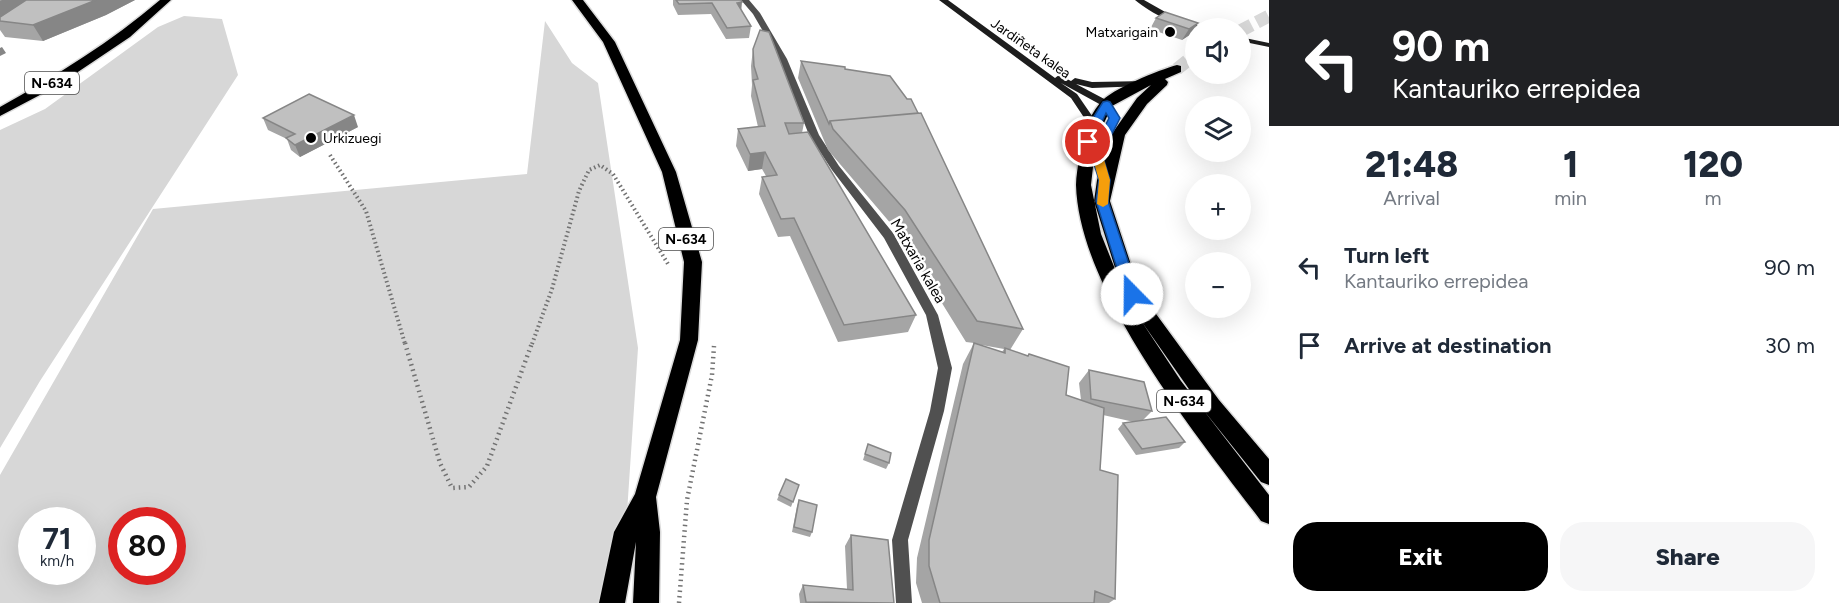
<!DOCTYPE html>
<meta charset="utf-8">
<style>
:root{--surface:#fff;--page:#f6f6f7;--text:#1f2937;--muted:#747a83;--accent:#000}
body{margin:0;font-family:Figtree,sans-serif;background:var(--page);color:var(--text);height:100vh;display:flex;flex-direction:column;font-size:22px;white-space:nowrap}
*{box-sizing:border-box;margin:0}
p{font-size:20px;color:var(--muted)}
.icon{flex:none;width:33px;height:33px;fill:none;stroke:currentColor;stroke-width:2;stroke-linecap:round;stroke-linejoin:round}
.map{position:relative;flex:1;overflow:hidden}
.sheet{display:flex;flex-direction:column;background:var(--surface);width:570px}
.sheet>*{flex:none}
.banner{background:#202124;color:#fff;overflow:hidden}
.tools{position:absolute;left:1185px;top:18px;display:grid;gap:12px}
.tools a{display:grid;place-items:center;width:66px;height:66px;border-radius:50%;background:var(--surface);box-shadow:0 6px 24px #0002;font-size:30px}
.speed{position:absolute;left:18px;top:507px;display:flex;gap:12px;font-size:30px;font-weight:700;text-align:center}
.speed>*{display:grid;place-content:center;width:78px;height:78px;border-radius:50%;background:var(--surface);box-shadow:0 6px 24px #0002;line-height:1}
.speed small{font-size:15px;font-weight:400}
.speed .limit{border:9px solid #d22;background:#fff;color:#111}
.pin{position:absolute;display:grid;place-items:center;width:51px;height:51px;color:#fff;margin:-26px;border:3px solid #fff;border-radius:50%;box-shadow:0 2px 6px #0007}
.me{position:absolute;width:66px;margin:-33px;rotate:338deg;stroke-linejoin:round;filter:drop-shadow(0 0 4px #0008)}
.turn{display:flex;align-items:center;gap:21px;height:126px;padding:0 24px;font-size:27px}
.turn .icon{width:78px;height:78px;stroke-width:2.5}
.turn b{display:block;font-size:42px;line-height:51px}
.eta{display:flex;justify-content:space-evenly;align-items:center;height:102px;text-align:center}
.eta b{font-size:36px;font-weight:800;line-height:42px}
.button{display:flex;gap:12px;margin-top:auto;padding:12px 24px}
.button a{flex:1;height:69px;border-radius:24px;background:var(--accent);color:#fff;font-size:24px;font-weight:800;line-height:69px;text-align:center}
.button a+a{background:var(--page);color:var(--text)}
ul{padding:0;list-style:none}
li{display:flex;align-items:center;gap:18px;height:78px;padding:0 24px}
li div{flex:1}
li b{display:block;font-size:22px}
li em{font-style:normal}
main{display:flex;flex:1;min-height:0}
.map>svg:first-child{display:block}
</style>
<main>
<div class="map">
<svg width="1269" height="603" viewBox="0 0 1269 603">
<rect width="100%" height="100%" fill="#fff"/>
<!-- green -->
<path fill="#d7d7d7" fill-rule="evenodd" d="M184 16 222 19 238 75 40 381 0 448V130L45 109 158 27Z
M545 21 572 63 598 83 638 348 621 603H0V475L153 209 527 174ZM32 520H82V572H32ZM122 520H172V572H122Z"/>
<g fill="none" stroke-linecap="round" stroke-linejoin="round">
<!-- highway-tunnel -->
<path stroke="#d9d9d9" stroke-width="13" stroke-dasharray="13 6" stroke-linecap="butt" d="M1240 31 1269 16
M1177 69 1196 54"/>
<defs>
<path id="highway" d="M160 0H171L130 37 57 86 0 116V107C57 75 111 42 160 0Z
M572 0H583L615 42 676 172 702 262 698 340 656 497 660 532 659 603H633L636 542 625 603H599L614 532 635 494 680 340 684 262 662 172 603 42Z
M1177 65 1181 66V72L1165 79 1168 82 1167 85 1147 104 1125 135 1110 201 1140 292 1219 400 1269 459V485L1261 482 1205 412 1142 322 1181 381 1269 495V524L1261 521C1198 437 1079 292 1076 185 1076 176 1078 167 1079 158 1082 139 1087 118 1100 103 1111 89 1159 70 1177 65ZM1151 85 1137 98 1111 135 1097 180 1094 201 1117 274 1101 234 1091 185 1096 140 1112 106Z"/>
</defs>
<!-- highway casing -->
<use href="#highway" stroke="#dbdbdb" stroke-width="3"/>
<!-- path-far1 -->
<path stroke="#727272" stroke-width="4" stroke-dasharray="1.5 3" stroke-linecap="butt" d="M330 155 366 211 405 344
M532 344 552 289 579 191 589 170 600 165 613 174 668 264"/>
<!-- path -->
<path stroke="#727272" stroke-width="4.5" stroke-dasharray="1.5 4" stroke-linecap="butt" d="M405 343 440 463 452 488 469 487 487 466 532 343
M679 603 687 500 712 375 714 346"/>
<!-- street -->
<path fill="#505050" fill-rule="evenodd" d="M741 0H749L760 13 787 59 819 135 839 166 893 233 938 315 952 368 944 411 908 540 912 603H896L892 540 930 411 938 368 926 315 884 238 832 170 809 135 779 59 753 14Z"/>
<!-- secondary -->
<path fill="#1d1d1d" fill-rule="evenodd" d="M939 0H948L1055 78 1059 75 1071 81 1075 78 1092 82 1147 81V85L1144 86 1092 88 1076 84 1110 102 1119 118 1102 155 1110 180 1109 182H1101L1100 180 1092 155 1109 118 1103 106 1061 83 1077 94 1099 126 1094 129 1091 128 1071 98Z
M1135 0H1144L1167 13 1204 28C1183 30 1152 14 1135 0Z
M1240 37 1269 43V47L1240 41Z"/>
<!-- highway -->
<use href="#highway" fill="#000" fill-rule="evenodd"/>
</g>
<!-- wall -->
<path fill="#a5a5a5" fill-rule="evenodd" d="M0 0H135L106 15 43 41 5 37 0 30Z
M673 0H741V11L751 26 749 38 726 39 711 14 678 15 673 5Z
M1156 18 1198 23 1191 34 1182 40 1150 29Z
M753 49 804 123 802 133 916 315 908 332 838 342 790 236 778 237 759 194 762 177 766 176 762 169 748 171 736 146 738 129 758 127 751 96 752 85 751 66Z
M801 61 845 69 1023 329 1010 350 1066 395 1081 400 1079 383 1089 370 1152 411 1143 420 1185 442 1179 448 1136 455 1118 429 1123 423 1134 422 1103 415 1100 470 1115 599 1109 603H922L916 583 917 558 963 364 974 343 966 342 898 232 828 150 798 78ZM976 344 1004 349 1002 352Z
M263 118 358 127 300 157 291 150 287 139 268 130Z
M868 444 889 463 886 469 863 460Z
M799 485 791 507 777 500 779 495Z
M799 500 812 532 810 537 792 532 797 506Z
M851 535 894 603H800L799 594 803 585 847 589 845 546Z"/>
<!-- shaded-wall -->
<path fill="#868686" d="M2 0H27L0 21V1Z
M96 0H135L106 15 43 41 33 25Z
M742 2 741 13 737 3Z
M1198 23 1191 34 1182 40 1189 29Z
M2 47 6 53 0 56V48Z
M354 115 358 127 300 157 295 145Z
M765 152 762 169 748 171 750 154Z"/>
<!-- building -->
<path fill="#c0c0c0" stroke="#868686" stroke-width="1.5" d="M26 0H96L33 25 0 21V17Z
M676 0H741L742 2 737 3 751 26 727 28 712 3 679 4Z
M1165 12 1198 23 1189 29 1156 18Z
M760 30 769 32 804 123H785L789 134 808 132 916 315 844 325 794 218 781 219 762 177 777 175 765 152 750 154 738 129 765 126 753 80 758 79 754 66 753 49Z
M801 61 845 67V69L890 76 907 99H911L918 113 830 121 829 124Z
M309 94 354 115 295 145 286 138 295 134 263 118Z
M921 113 1023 329 977 321 905 210 833 129 830 121Z
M974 343 1005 353V348L1028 356 1029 354 1069 367 1066 395 1104 408 1100 470 1118 475 1115 599 1095 591 1094 603H940L929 566V540Z
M1089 370 1144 382 1152 411 1091 399Z
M1166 417 1185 442 1142 449 1123 423Z
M868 444 891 453 889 463 865 454Z
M786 479 799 485 793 502 779 495Z
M799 500 817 505 812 532 794 527Z
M851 535 888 540 894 603 806 602 803 585 853 590Z"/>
<!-- route -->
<path fill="#1a73e8" stroke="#114b97" stroke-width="1.5" d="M1107 101 1110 102 1120 118 1102 154 1110 180 1108 201 1139 294 1132 299 1125 294 1096 201 1099 180 1091 154 1109 118 1106 113 1092 144 1083 142 1088 126 1103 102Z"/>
<!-- slow -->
<path fill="#f59e0b" d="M1097 153 1103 156 1110 180 1108 204 1103 207 1097 204 1099 180 1092 156Z"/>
<!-- markers -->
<g fill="#000" stroke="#fff" stroke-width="2">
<circle cx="1170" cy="32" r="6"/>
<circle cx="311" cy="138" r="6"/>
</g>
<g text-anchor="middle" stroke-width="5" stroke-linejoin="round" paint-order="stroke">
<!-- far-poi labels -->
<g font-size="14" fill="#000" stroke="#fff" text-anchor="end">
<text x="1158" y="37">Matxarigain</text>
<text x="323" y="143" text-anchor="start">Urkizuegi</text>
</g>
<!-- far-street labels -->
<g font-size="14" fill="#000" stroke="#fff">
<text transform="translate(1031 48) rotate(35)" y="5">Jardiñeta kalea</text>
</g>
<!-- shield labels -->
<g fill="#fff" stroke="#4c4c4c" stroke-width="1.5">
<rect x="25" y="72" width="54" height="22" rx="4.5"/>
<rect x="659" y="228" width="54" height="22" rx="4.5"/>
<rect x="1157" y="390" width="54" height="22" rx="4.5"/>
</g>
<g font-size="14" font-weight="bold" fill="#000">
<text x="52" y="88">N-634</text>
<text x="686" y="244">N-634</text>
<text x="1184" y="406">N-634</text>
</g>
<!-- street labels -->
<g font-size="15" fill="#000" stroke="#fff">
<text transform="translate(918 261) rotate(60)" y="5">Matxaria kalea</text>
</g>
</g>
</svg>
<div class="tools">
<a><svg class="icon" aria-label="sound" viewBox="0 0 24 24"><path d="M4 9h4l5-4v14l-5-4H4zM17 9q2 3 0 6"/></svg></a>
<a><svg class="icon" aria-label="layers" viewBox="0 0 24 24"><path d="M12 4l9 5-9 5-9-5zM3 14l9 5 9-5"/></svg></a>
<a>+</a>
<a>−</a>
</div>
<div class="speed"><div>71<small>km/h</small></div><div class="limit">80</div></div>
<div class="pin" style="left:1088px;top:142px;background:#d93025"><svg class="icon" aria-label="arrive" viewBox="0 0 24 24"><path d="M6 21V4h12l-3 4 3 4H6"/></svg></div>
<svg class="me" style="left:1132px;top:294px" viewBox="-20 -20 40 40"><circle r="19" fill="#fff"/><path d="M0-13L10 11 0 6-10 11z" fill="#1a73e8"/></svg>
</div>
<section class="sheet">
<div class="banner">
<div class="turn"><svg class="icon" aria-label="left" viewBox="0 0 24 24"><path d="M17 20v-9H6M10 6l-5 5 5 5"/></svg><div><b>90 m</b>Kantauriko errepidea</div></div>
</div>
<div class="eta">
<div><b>21:48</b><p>Arrival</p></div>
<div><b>1</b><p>min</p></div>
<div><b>120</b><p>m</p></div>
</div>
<ul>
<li><svg class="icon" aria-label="left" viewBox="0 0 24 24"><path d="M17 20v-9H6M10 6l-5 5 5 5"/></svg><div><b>Turn left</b><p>Kantauriko errepidea</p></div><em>90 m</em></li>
<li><svg class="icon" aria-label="arrive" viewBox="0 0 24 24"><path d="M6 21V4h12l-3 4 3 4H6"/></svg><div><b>Arrive at destination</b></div><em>30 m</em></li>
</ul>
<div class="button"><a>Exit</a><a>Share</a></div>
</section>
</main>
